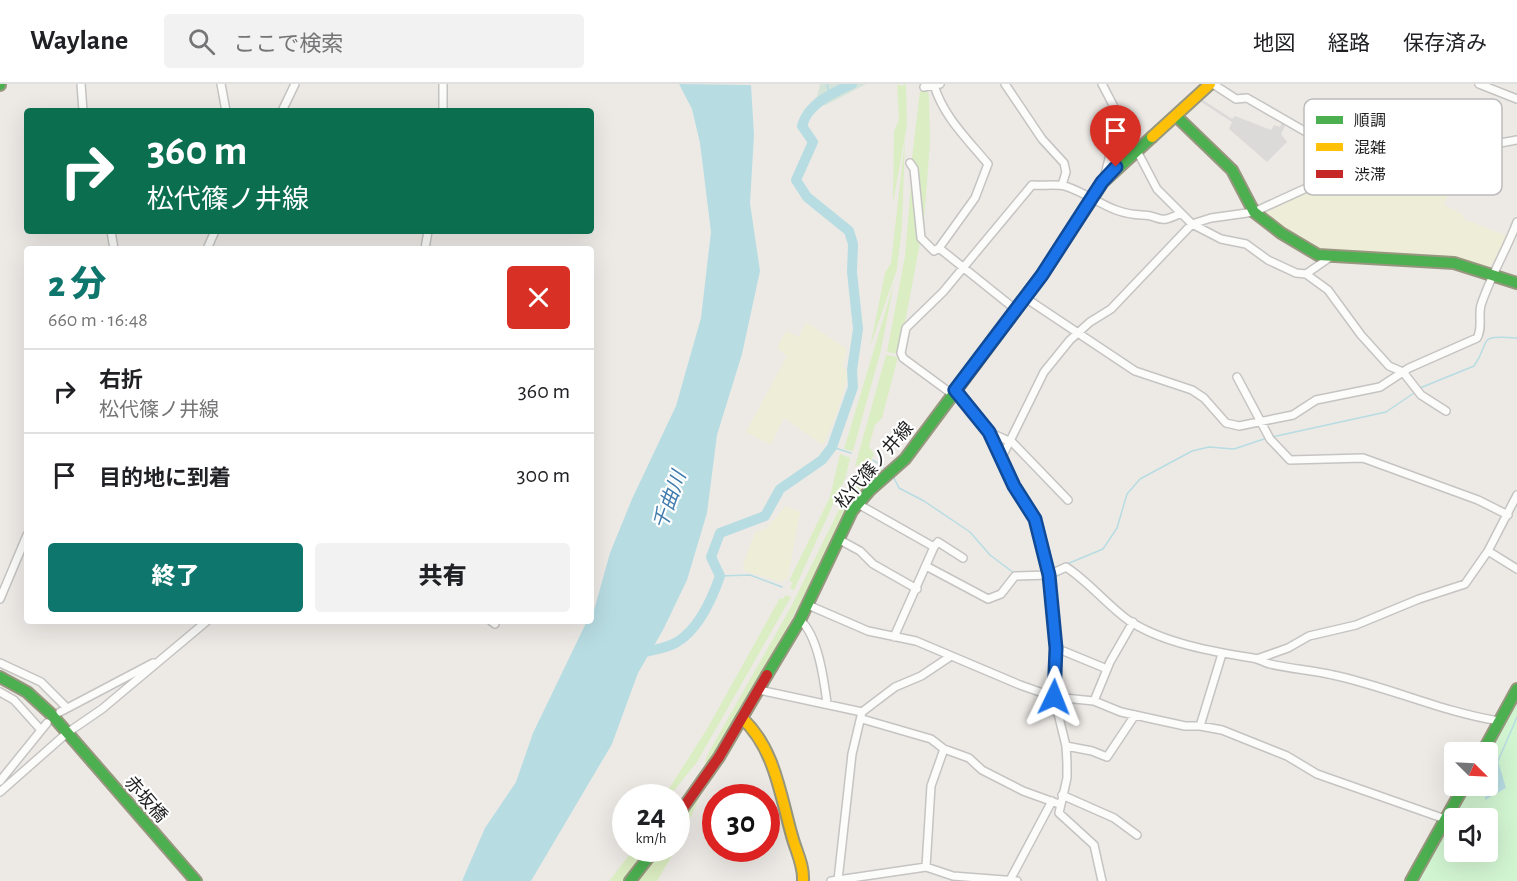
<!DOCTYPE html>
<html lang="ja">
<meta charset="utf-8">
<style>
:root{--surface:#fff;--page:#f2f2f2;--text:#202124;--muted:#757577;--line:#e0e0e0;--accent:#0f766e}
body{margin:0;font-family:"Alegreya Sans","Noto Sans JP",sans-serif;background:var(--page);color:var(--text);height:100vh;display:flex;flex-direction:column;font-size:22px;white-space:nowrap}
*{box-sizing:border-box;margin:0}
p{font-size:20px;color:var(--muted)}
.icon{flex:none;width:33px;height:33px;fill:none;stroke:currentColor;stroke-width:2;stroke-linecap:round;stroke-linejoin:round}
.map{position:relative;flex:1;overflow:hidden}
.drawer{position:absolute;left:24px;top:162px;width:570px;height:378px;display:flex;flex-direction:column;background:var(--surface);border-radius:6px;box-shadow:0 6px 24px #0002}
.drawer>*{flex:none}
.top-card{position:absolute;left:24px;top:24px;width:570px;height:126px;border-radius:6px;box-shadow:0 6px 24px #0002;background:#0b6e4f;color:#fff;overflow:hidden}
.needle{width:39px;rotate:114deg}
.controls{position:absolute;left:1444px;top:658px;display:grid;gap:12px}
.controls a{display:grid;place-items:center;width:54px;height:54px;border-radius:6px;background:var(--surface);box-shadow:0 6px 24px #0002;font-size:30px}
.speed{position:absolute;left:612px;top:700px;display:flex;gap:12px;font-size:30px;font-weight:700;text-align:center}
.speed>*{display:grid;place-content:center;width:78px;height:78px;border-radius:50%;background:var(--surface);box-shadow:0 6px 24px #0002;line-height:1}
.speed small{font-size:15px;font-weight:400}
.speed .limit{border:9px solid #d22;background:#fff;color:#111}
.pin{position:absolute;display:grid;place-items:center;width:51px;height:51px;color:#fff;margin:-62px -26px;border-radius:50% 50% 50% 0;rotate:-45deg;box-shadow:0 0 6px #0007}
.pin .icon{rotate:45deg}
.me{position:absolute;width:66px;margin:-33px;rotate:2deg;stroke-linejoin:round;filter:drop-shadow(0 0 4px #0008)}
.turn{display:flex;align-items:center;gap:21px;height:126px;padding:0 24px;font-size:27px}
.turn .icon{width:78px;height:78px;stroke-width:2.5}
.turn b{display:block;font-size:42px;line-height:51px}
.round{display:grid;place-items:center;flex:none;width:63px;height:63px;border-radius:6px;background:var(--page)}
.overview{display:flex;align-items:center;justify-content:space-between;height:102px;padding:0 24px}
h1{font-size:36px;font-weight:800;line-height:45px;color:var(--accent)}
.cta{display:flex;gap:12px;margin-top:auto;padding:12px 24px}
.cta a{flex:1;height:69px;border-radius:6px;background:var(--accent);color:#fff;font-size:24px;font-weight:800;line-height:69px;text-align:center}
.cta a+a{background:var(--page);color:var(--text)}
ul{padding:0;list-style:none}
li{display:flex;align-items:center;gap:18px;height:84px;padding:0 24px;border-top:2px solid var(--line)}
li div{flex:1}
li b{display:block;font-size:22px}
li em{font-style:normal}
header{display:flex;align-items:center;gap:36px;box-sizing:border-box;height:84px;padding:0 30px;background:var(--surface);border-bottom:2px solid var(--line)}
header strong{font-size:28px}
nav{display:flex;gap:33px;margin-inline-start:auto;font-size:21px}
.search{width:420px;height:54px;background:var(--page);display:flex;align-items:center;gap:15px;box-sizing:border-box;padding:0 21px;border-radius:6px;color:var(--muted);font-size:22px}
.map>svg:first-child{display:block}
</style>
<header>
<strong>Waylane</strong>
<div class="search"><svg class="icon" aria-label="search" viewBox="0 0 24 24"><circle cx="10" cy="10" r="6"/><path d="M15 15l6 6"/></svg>ここで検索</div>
<nav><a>地図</a><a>経路</a><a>保存済み</a></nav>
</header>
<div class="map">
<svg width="1517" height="797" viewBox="0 0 1517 797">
<rect width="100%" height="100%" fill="#edeae6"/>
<!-- religious -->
<path fill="#dbdad8" d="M1200 14 1232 35 1235 32 1271 46 1274 41 1280 43 1282 38 1286 40 1281 50 1287 58 1267 78 1229 45 1232 38 1198 16Z"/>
<!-- farmland -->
<path fill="#eeedd8" d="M1447 71 1444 89 1455 96 1444 121 1462 130 1464 135 1509 153 1489 186 1321 168 1280 145 1262 128 1325 101 1348 86Z
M806 238 847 265 843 283 849 289 837 329 823 361 784 334 771 361 746 348 787 272 777 264 786 247 799 253Z
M785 422 800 428 788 494 781 498 745 487 743 481 755 448 766 445Z"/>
<!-- grass -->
<path fill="#dbedc2" d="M897 0 901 2 906 0 907 41 893 119 894 47 899 36Z
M926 6 929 11 930 58 923 150 916 80 912 74 920 7Z
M905 55 902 142 897 185 870 263 885 189 891 179Z
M912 88 920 159 899 270 887 268 905 172Z
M894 199 881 266 853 367 844 365Z
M886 271 898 273 882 334 875 341 869 362 874 370 870 379 885 387 823 476 765 586 706 687 705 677 709 668 792 521 850 403 866 389 857 384 864 380 855 382Z
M840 370 850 374 846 392 794 506 790 504 793 498 789 497 830 413Z
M786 511 791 513 697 678 668 714H663L707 645 780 514 783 515Z
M701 710 679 759 676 765 677 743Z
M634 765H645L622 797H609Z
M661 765H676L657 797H637Z"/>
<!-- wetland -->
<path fill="#d4e4d9" d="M820 0H866L826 21 810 20 817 13Z"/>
<!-- park -->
<path fill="#d2f5d1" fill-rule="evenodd" d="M1517 619V797H1419L1471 702H1488V671ZM1455 735H1488V768H1455Z"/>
<!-- water -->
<path fill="#b7dce2" d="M679 0 751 1 754 51 750 119 760 187 742 270 717 351 707 429 687 496 663 546 638 589 612 660 531 797H462L485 744 516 698 533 649 587 537H591L610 469 632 415 676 322 701 234 711 148 700 59 692 25Z
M1498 677 1506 704 1485 716 1488 696Z"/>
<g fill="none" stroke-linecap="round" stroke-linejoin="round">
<!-- stream -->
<path stroke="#b7dce2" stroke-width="1.5" d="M827 0 829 10
M1367 77 1395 74
M1349 80 1362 78
M1420 304 1474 282C1492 256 1475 251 1517 254
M1272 353 1386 328 1414 309
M832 363 851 369
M873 376 886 385
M893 392 899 404 924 417 970 448 990 471 1014 489
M1067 480 1103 465 1117 444 1127 410 1140 395 1192 367 1209 363 1234 365 1267 354
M720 492 750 491 782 503
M1498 677 1517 633"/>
<!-- river -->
<path stroke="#b7dce2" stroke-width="10" d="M642 569C652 566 668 564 677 558 699 545 712 515 720 492L711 473 720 449 765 432 780 405 822 376 832 363 853 303 852 286 858 245 852 188 853 160 849 147 807 113 796 96 813 58 802 42C808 19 833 9 852 0"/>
<defs>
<path id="street" d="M81 0 83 27
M221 0 226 27
M443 0V27
M1005 0 1042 55 1064 79 1066 88 1062 101
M1102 0 1157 105 1192 140 1221 155 1246 160 1268 176 1296 189 1306 190 1329 174
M1213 0 1236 15 1247 14 1334 64 1348 85
M1479 0 1517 15
M934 1C943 32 968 56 988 80L975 114 939 164
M924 3 940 0
M282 27 295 0
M910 79 914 85 921 154 934 167 939 164 1015 225
M1103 98 1112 63 1113 27
M111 147 114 165
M207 165 215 147
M425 165 428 147
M1306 190 1328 206 1361 251 1389 282 1403 288 1421 311 1446 327
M1024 213 1135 287 1192 306 1204 314 1226 339 1239 342 1293 331 1316 316 1380 303 1409 284 1477 254C1483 244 1478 232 1481 221 1491 191 1506 167 1517 138
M1237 293 1270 355 1290 376 1363 374 1478 416 1508 431
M955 306 989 348 1014 402 1030 424 1049 491 1056 564 1054 613 1066 662 1067 679V694L1059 729 1094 761 1102 797
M952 310 903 274 901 269 906 244 943 208 1032 101C1042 102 1056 100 1065 102 1095 112 1109 130 1142 131 1162 131 1156 142 1181 129
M989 348 1013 359 1068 416
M1002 373 1044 288 1070 256 1090 238 1111 225 1192 140 1211 134 1254 128 1348 85 1366 80 1407 76 1517 56
M858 420 934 463 894 553
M838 455 860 467 873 480 917 505
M934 463 938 458 963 474
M1488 467 1517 485
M926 482 988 515 1001 510 1015 492 1049 491 1066 483C1089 498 1106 520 1128 536 1162 559 1214 568 1253 574 1260 575 1264 579 1270 580 1291 585 1312 586 1333 591 1389 603 1442 628 1499 637
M0 515 27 451
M808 521 868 547 916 557 1020 601 1054 613 1094 617 1121 628 1185 642H1200L1222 646 1287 672 1317 690 1445 735
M800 536C818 551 824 596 827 619
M491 537 495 540
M1056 564 1107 585
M1257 575 1288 564 1309 552 1356 541 1419 515 1465 500 1488 467 1517 411
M0 579 41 598 67 624
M759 606 862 628
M0 608 14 616 41 646
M1094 617 1110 578 1133 538
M60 628 153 579
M862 635 931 655 944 665 969 674 982 686 1023 707 1059 720
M1200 642 1222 570
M1066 662 1092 667 1107 673 1135 631
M0 697 47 639
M0 708 67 649 102 625 207 537
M1062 711 1114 734 1137 751
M926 783 931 702 944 665
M838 796 852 670 862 628 895 603 921 592 951 572
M1010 796 1052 717
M831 797 926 783 953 792 1017 797"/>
<path id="fast" d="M0 0V1
M1176 32 1232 86 1254 128 1281 149 1318 171 1454 179 1517 199
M767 591 800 536 852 427 870 406 905 375 1042 191 1103 98 1152 53
M0 593 27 608 51 630 196 797
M1482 669 1517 605
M630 797 655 765
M1411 797 1464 702"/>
<path id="slow" d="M1152 53 1210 0
M742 634C775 665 780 710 792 752 796 767 804 781 803 797"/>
<path id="jam" d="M676 734 719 673 767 591"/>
</defs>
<!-- street casing -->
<use href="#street" stroke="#c5c4c2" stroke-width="10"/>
<!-- fast casing -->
<use href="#fast" stroke="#97967e" stroke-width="14"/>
<!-- slow casing -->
<use href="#slow" stroke="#97967e" stroke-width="14"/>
<!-- jam casing -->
<use href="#jam" stroke="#97967e" stroke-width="14"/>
<!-- street -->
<use href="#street" stroke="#fcfcfb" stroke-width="7"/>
<!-- fast -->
<use href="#fast" stroke="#4caf50" stroke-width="10"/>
<!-- slow -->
<use href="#slow" stroke="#ffc107" stroke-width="10"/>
<!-- jam -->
<use href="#jam" stroke="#c62828" stroke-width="10"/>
</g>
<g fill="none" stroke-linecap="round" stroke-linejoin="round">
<defs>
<path id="route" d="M1054 613 1056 564 1049 491 1035 435 1014 402 989 348 955 306 1042 191 1102 98 1116 83"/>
</defs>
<!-- route casing -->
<use href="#route" stroke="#114b97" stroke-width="15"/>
<!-- route -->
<use href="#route" stroke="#1a73e8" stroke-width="10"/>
</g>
<g text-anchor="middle" stroke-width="4.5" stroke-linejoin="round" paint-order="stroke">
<!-- street labels -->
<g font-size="18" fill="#1e1e1e" stroke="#fff">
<text transform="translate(874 381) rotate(-49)" y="6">松代篠ノ井線</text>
<text transform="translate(146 715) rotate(49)" y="6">赤坂橋</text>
</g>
<!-- water labels -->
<g font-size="20" font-style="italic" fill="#407bae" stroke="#fff">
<text transform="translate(669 416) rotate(-70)" y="7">千曲川</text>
</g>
</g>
<!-- legend -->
<rect x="1304" y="15" width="198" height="96" rx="9" fill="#fff" stroke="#bcbcbc" stroke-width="1.5"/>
<rect x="1316" y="32" width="27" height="8" fill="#4caf50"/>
<rect x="1316" y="59" width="27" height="8" fill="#ffc107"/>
<rect x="1316" y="86" width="27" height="8" fill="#c62828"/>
<g font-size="16" fill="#1e1e1e">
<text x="1354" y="42">順調</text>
<text x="1354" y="69">混雑</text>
<text x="1354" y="96">渋滞</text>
</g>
</svg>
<div class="controls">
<a><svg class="needle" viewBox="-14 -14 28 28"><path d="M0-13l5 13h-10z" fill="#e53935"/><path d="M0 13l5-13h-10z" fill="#757577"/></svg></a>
<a><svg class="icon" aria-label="sound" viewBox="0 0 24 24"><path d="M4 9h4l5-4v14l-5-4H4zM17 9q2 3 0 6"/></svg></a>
</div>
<div class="speed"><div>24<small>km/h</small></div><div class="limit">30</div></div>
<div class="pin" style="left:1116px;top:83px;background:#d93025"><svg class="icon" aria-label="arrive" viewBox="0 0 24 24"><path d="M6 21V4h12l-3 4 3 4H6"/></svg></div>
<svg class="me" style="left:1054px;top:613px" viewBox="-20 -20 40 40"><path d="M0-17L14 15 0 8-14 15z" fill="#1a73e8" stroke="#fff" stroke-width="4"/></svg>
<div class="top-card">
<div class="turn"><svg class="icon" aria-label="right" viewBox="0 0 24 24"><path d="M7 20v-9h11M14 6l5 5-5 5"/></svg><div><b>360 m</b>松代篠ノ井線</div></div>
</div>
<section class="drawer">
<div class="overview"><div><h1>2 分</h1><p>660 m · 16:48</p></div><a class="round" style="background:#d93025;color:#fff"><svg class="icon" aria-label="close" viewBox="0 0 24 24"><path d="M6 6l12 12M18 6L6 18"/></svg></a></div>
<ul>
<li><svg class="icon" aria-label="right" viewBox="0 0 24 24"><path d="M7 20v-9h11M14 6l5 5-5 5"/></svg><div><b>右折</b><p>松代篠ノ井線</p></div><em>360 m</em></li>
<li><svg class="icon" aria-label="arrive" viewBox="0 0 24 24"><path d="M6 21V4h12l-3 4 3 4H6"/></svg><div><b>目的地に到着</b></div><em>300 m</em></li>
</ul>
<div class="cta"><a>終了</a><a>共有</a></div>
</section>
</div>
